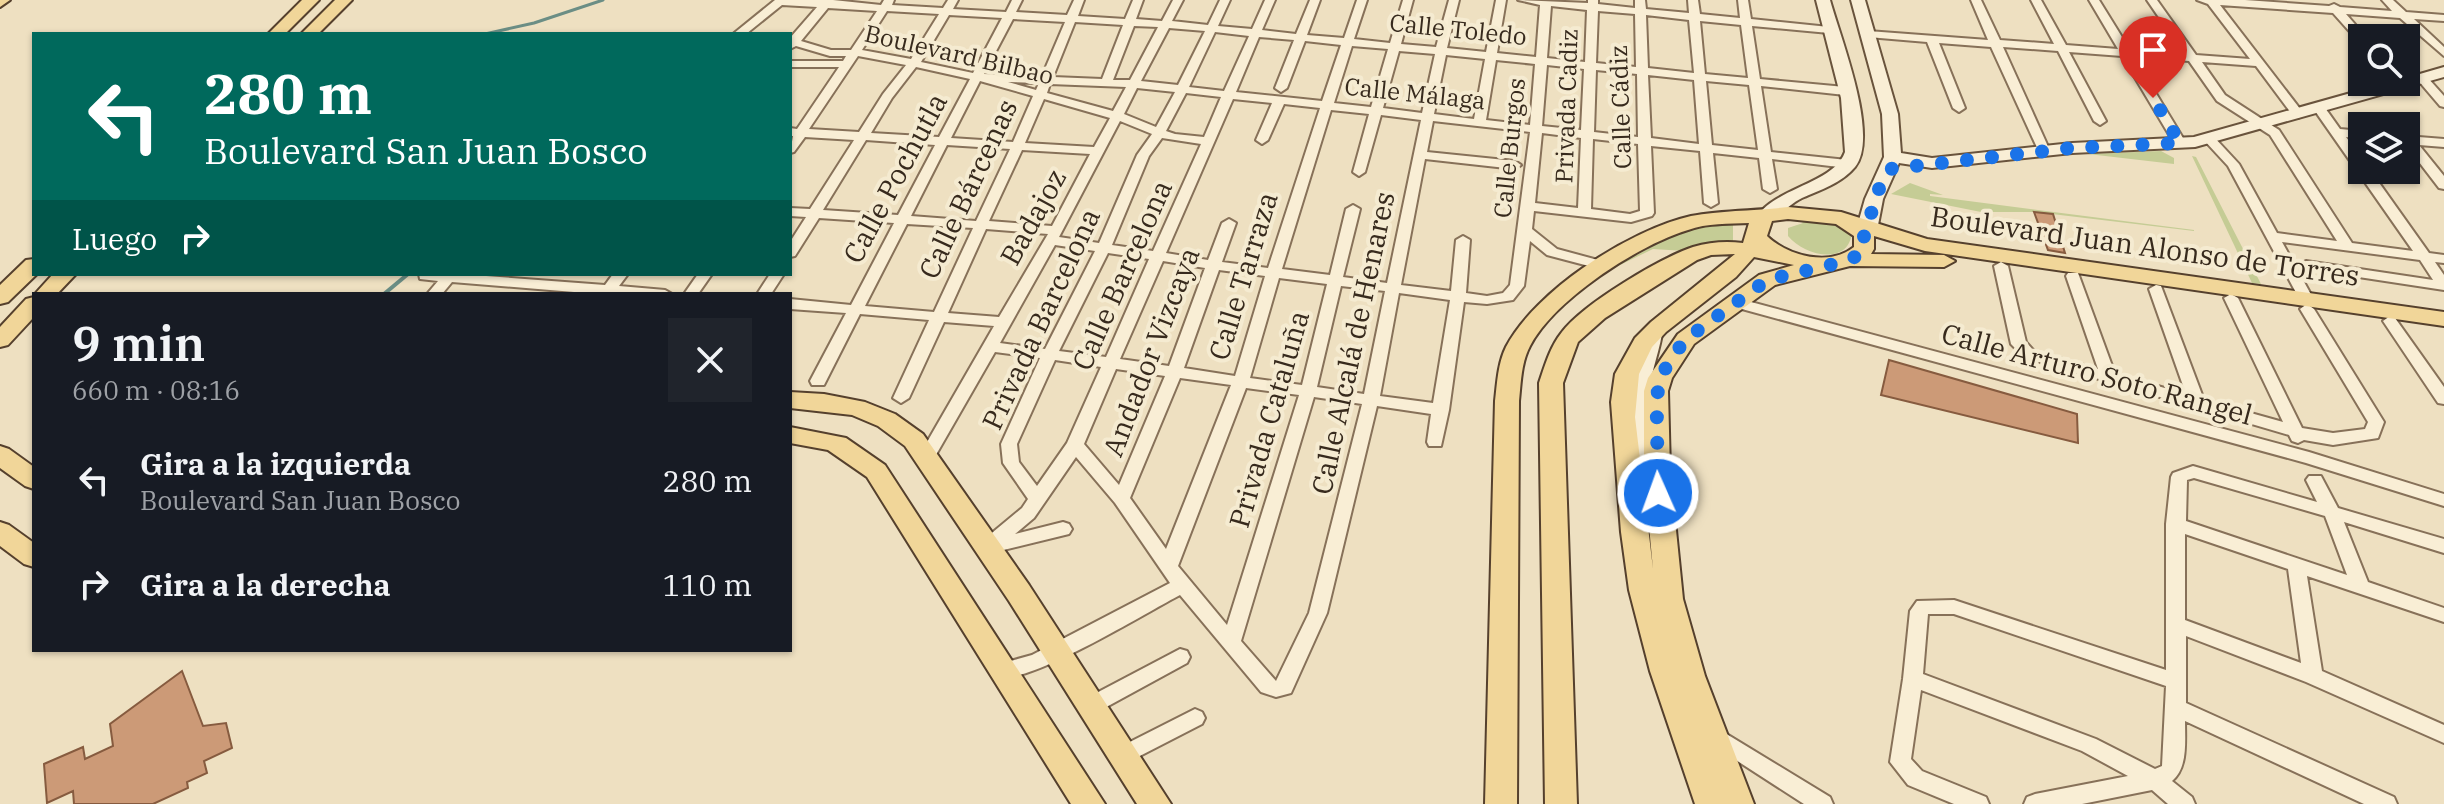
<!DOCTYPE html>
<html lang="es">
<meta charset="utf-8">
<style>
:root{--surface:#171b24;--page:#20242c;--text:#f1f3f6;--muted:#9ea1a6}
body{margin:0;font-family:"IBM Plex Serif",serif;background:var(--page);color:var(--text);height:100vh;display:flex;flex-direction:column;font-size:30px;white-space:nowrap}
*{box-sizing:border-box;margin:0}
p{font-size:26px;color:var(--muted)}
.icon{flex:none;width:44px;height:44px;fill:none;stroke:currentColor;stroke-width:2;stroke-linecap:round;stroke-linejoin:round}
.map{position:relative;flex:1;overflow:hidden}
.details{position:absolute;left:32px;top:292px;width:760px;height:360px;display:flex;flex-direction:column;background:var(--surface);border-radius:0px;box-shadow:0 2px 6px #0004}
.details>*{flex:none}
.banner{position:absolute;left:32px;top:32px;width:760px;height:244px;border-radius:0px;box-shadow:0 2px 6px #0004;background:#00695c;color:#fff;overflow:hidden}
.buttons{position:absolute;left:2348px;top:24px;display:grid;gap:16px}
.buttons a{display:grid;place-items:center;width:72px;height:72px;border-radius:0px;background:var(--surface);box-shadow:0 2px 6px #0004;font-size:40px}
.pin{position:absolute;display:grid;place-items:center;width:68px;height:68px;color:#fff;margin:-82px -34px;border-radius:50% 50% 50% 0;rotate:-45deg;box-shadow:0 0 8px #0007}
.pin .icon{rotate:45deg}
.me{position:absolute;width:88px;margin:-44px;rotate:358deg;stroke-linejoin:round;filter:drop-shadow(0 0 6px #0008)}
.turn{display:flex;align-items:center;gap:28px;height:168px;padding:0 40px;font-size:36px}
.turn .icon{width:104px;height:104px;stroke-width:2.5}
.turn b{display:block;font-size:56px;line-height:68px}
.then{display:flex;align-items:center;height:76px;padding:0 40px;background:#0003;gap:16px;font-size:30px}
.round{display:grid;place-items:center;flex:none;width:84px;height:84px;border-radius:0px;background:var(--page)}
.overview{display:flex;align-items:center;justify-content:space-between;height:136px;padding:0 40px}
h1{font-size:48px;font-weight:600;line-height:60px}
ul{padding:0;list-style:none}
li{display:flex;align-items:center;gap:24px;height:104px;padding:0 40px}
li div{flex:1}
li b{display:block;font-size:30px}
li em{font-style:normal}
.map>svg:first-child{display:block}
</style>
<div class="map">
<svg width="2444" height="804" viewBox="0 0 2444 804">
<rect width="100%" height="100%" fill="#eee0c1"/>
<!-- green -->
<path fill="#c5cc95" d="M2161 151 2174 158V164L2088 154Z
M2192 156 2196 157 2261 284 2252 283Z
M1910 183 1943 195 1930 194V196L2194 230V231L2035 212H1981L1891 194Z
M1797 219 1836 221 1852 231C1850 267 1804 256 1788 236V228L1803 223Z
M1733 223V242L1702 244 1685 251 1653 249 1589 280 1684 230Z"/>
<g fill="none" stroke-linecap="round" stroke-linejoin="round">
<!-- stream-far1 -->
<path stroke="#6b8e85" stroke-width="3" d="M485 34 534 23 603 0"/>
<!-- stream -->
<path stroke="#6b8e85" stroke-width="4" d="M384 294 408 274"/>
</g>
<!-- building -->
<path fill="#cc9a77" stroke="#865b3f" stroke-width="2" d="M2034 212 2053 214 2065 253 2048 250Z
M1889 360 2077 414 2078 443 1881 395Z
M182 671 203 726 226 723 232 748 204 761 207 773 187 782 188 788 153 804H74L73 791 47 803 44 764 83 747 85 759 113 746 110 724Z"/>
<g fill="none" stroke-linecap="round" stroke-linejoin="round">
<defs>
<path id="street" d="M775 0H833L881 5 884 0H894L892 5 943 8 948 0H958L953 9 1006 12 1012 0H1022L1016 12 1067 15 1074 0H1084L1078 16 1125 19 1133 0H1143L1136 19 1162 21 1173 0H1183L1172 21 1208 25 1220 0H1230L1218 26 1252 29 1265 0H1275L1262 30 1296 34 1310 0H1320L1307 35 1344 38 1357 0H1367L1354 39 1390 43 1403 0H1413L1401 44 1436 47 1449 0H1459L1447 48 1486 52 1496 0H1506L1497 53 1536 57 1540 5 1518 0 1588 3V0H1598V4L1635 8V0H1645L1646 9 1689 13 1688 0H1698L1700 14 1740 18 1738 0H1748L1751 19 1829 27 1835 30 1829 33 1752 26 1760 79 1845 87 1851 91 1845 95 1761 86 1771 152 1847 160 1853 164 1847 168 1772 159 1777 189 1770 193 1763 189 1759 158 1713 153 1718 203 1711 207 1704 203 1700 151 1651 146 1654 213 1652 216 1631 222 1534 211 1532 229 1557 249 1609 263 1611 266 1604 270 1547 255 1530 241 1524 286 1513 300 1487 304 1464 302 1449 410 1441 446H1429L1427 442 1431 414 1377 406 1327 613 1291 693 1276 697 1261 692 1180 595C1147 612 1026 687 996 677L993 671 996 665 1032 655 1170 583 1115 503 1076 457 1034 518 1015 534 1063 522 1069 524 1072 529 1069 534 987 554 981 552 978 547 981 542 1022 508 1028 499 1003 463 1001 444 1040 358 995 352 933 460H921L919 456 994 326 944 322 909 398 901 403 893 398 929 320 860 314 824 385H812L810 381 846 313 790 309V299L851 305 894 223 819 218 795 256 790 257V242L806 217 790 216V208L810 209 854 140 805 137 794 152 790 153 793 136H790V128L797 129 839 67H790V61H843L846 56H830L796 46 790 49V38L817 7 782 5 746 34H733ZM1551 6 1587 10 1585 62 1547 58ZM828 8 877 11 851 50H831L801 41ZM887 11 939 14 911 59 862 50ZM1598 11 1635 14 1636 67 1596 63ZM949 15 1002 18 973 73 921 62ZM1646 15 1689 20 1694 73 1648 68ZM1013 19 1065 22 1042 76 984 74ZM1700 21 1741 25 1748 78 1705 74ZM1075 22 1123 25 1102 79 1053 77ZM1134 26 1158 27 1130 80H1113ZM1169 28 1205 31 1178 85 1141 81ZM1215 32 1249 36 1224 91 1189 87ZM1259 37 1294 40 1275 88 1281 92 1287 88 1305 41 1341 45 1322 101 1236 92ZM1352 46 1388 49 1371 107 1334 103ZM1399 51 1435 54 1422 113 1383 108ZM1446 55 1485 59 1474 119 1434 114ZM858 56 906 65 883 94 859 132 809 129ZM1496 60 1535 64 1530 125 1486 120ZM1547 65 1584 69 1581 130 1542 126ZM916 67 970 79 939 137 871 133 892 98ZM1596 70 1637 74 1638 137 1594 132ZM1648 75 1694 80 1699 144 1651 138ZM980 81 1033 96 1013 142 951 138ZM1706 81 1749 85 1758 150 1712 145ZM1008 82 1039 83 1036 90ZM1050 84 1126 87 1113 111 1047 93ZM1137 88 1175 92 1156 127 1124 114ZM1186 93 1221 97 1204 137 1175 134 1166 131ZM1044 99 1110 118 1094 147 1025 143ZM1233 99 1272 103 1256 140 1262 144 1268 140 1284 104 1320 108 1268 268 1222 262 1236 223 1229 219 1222 223 1208 260 1166 253ZM1331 110 1369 114 1353 172 1359 176 1365 172 1381 115 1421 120 1387 283 1343 277 1360 209 1353 205 1346 209 1330 275 1282 269ZM1120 121 1152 134 1137 155 1099 243 1059 237ZM1433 121 1530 132 1510 285 1503 293 1487 296 1466 293 1470 240 1463 236 1456 240 1451 291 1401 285 1425 159 1515 169 1521 165 1515 161 1427 152ZM1542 133 1581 138 1578 208 1535 203ZM1162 138 1201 144 1153 251 1112 245 1149 156ZM1593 139 1638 144 1640 211 1630 214 1591 209ZM866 140 935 145 898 215 823 210ZM947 145 1010 149 976 221 911 216ZM1022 150 1090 154 1052 226 989 221ZM907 224 973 228 934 312 865 306ZM986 229 1048 234 999 317 948 313ZM1055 245 1095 251 1045 349 1000 343ZM1108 253 1149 259 1106 357 1059 351ZM1163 261 1205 268 1169 366 1120 359ZM1219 270 1265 276 1235 376 1184 368ZM1279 278 1327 284 1302 385 1250 378ZM1341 286 1385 291 1364 394 1317 387ZM1399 293 1450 300 1433 403 1380 396ZM1055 360 1101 367 1067 443 1037 486 1019 462 1017 444ZM1116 369 1165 376 1119 485 1084 444ZM1180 378 1231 385 1166 549 1130 498ZM1246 388 1299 395 1227 625 1178 566ZM1314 397 1362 404 1309 613 1276 681 1241 641Z
M1971 0H1981L2000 40 2054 44 2031 0H2041L2066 45 2118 49 2089 0H2099L2130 50 2184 54 2147 0H2157L2196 55 2250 59 2208 4 2197 0H2245L2329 6 2334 4 2340 7 2392 11 2382 0H2393L2406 12 2444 15V21L2414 19 2444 47V56L2400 18 2346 14 2367 38H2362V42L2358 41 2333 13 2220 5 2304 114 2298 118 2294 117 2256 66 2202 62 2225 95 2279 130 2352 243 2413 251 2313 108 2315 105H2323L2340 129 2362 131V139L2346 137 2362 158V170H2370L2429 253 2444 255V263L2435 262 2444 275V290L2306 269 2299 265 2306 261 2433 280 2420 260 2282 242 2314 300 2307 304 2314 309 2384 422 2378 438 2333 445 2304 440 2298 443 2292 441 2289 435 2024 357 2011 344 1994 266 2001 262 2008 266 2026 342 2034 351 2098 369 2066 276 2068 273H2078L2115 374 2186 394 2149 289 2156 285 2161 286 2204 400 2283 422 2224 298 2231 294 2238 298 2302 428 2333 433 2365 429 2368 422 2300 309 2307 304 2300 300 2228 166 2203 139 2205 136H2213L2239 164 2277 233 2337 241 2270 135 2217 101 2189 61 2134 57 2186 143 2180 147 2174 143 2122 56 2069 52 2106 121 2100 125 2094 121 2058 51 2003 47 2050 151 2048 154H2040L1991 47 1939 43 1965 108 1959 112 1953 108 1927 42 1868 37 1862 34 1868 31 1988 40Z
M2423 75 2427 77 2444 96V107L2440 106 2417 79Z
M2406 136 2444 139V147L2419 145 2444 176V189L2439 188 2406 145Z
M419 274H459L605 285 613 274H628L619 286 665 290 672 294H598L452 282 442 294H427L438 281 420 279Z
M698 274H712L698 294H684Z
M770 274H784L771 294H757Z
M1736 298 2309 452 2444 494V506L2306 463 1731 306 1729 303Z
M2390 316 2395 318 2444 387V404L2438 403 2383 321Z
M2193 466 2317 502 2306 480 2309 476H2321L2338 508 2444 539V553L2344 522 2368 582 2444 608V622L2307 576 2322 671 2444 725V743L2306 682 2186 636V703L2394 797 2397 804H2364L2185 721C2185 741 2188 768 2172 781L2192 797 2195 804H2168L2152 790 2082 804H2024L2027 797 2035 794 2128 776 2082 751 1921 690 1911 759 1922 771 1986 797 1989 804H1954L1908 785 1890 762 1903 679 1910 611 1917 601 1954 600 2166 670V524L2171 477 2173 473ZM2194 478 2325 516 2347 575 2186 521 2187 480ZM2185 534 2288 569 2301 663 2185 620ZM1928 614H1954L2166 686 2162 766 2155 769 2096 739 1923 674Z
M1180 649 1187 651 1190 657 1187 663 1099 711 1092 713 1085 711 1082 705 1085 699Z
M1195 709 1202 712 1205 718 1202 724 1132 760 1125 763 1118 760 1115 754 1118 748Z
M1715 727 1830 797 1833 804H1804L1708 742 1705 736 1708 730Z"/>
<path id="secondary" d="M1816 0H1830C1840 37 1880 136 1855 167 1842 183 1820 190 1802 198 1789 204 1778 218 1766 222L1757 216C1778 187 1834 183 1845 152L1841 98Z
M1851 0H1865L1898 114 1901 153 1932 158 2072 143 2194 137 2390 82H2406V78L2444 67V77L2195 147 2072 153 1932 168 1899 163 1883 199 1878 225 1871 238 1864 240 1855 234 1865 199 1884 157 1882 114Z
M1652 327 1662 334C1657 363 1642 393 1651 423L1665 425 1668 436 1665 442 1651 443 1654 486 1650 492 1642 494 1634 492 1630 486 1629 442 1635 433C1613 406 1636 364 1642 334Z"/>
<path id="primary" d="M0 0H10L0 7Z
M302 0H319L285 34H268Z
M335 0H352L318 34H301Z
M1788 207 1841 212 1927 239 2444 312V326L1925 251 1874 236V249L1871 254 1944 255 1955 261 1944 267 1850 266 1775 285 1694 344 1672 378 1668 391 1670 471 1683 599 1705 676 1754 804H1695L1650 671 1629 590 1621 532 1611 402 1615 374 1635 338 1651 322 1735 254 1711 255 1697 260 1605 318 1578 342 1563 383 1577 804H1545L1539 383C1545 365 1550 347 1562 332 1583 304 1660 258 1693 247 1710 242 1726 241 1743 243L1749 223C1729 224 1707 223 1688 230 1638 245 1554 300 1530 346 1521 363 1521 383 1519 401L1517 804H1485L1495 401C1497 383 1498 363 1506 347 1535 291 1629 230 1691 216 1723 210 1756 211 1788 207ZM1788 219 1836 224 1854 236V247C1829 267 1788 256 1767 236L1772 221ZM1754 257 1794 265 1759 275 1678 334 1648 378 1644 391V471L1653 569 1635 417 1639 374 1652 347 1666 332 1736 277Z
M34 259V274H37L8 302 0 304V285L26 260Z
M53 274H76L57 294 34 295Z
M34 297V317L8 345 0 347V327L26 299Z
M790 392 824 394 865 402 895 414 923 434 1029 585 1171 804H1137L1009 601 905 446 878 426 852 415 790 408Z
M790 427 846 438 885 465 1105 804H1071L867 477 828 450 790 443Z
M0 446 9 449 34 467V489L25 486 0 468Z
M0 522 9 525 34 543V567L24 564 0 546Z"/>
</defs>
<!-- street casing -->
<use href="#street" stroke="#877159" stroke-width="4"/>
<!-- secondary casing -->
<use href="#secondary" stroke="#69533c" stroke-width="4"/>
<!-- primary casing -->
<use href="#primary" stroke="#55402d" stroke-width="4"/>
<!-- street -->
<use href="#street" fill="#f9eed5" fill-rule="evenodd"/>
<!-- secondary -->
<use href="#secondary" fill="#f9eed5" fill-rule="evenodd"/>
<!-- primary -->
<use href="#primary" fill="#f1d699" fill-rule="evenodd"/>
</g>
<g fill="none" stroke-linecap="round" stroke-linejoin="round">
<!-- route -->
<path stroke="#1a73e8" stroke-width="14" stroke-dasharray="0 25.2" d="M1658 493C1657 474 1658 456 1657 437 1657 386 1653 381 1686 339L1767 280 1851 260 1864 249V234L1869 225 1874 199 1889 169 2072 148 2180 143 2153 98"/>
</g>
<g text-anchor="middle" stroke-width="8" stroke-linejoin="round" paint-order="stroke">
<!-- far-street labels -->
<g font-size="24" fill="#372a1d" stroke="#f5ebd1">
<text transform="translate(1458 30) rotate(6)" y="8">Calle Toledo</text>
<text transform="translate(959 55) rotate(13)" y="8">Boulevard Bilbao</text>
<text transform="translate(1415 94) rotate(6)" y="8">Calle Málaga</text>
<text transform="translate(1567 106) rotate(-88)" y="8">Privada Cadiz</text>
<text transform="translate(1621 107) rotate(-92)" y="8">Calle Cádiz</text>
<text transform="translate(1510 148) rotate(-84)" y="8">Calle Burgos</text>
</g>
<!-- street labels -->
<g font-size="28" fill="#372a1d" stroke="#f5ebd1">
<text transform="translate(895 178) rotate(-62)" y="10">Calle Pochutla</text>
<text transform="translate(968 189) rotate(-65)" y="10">Calle Bárcenas</text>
<text transform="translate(1033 217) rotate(-61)" y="10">Badajoz</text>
<text transform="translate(2145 246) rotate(8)" y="10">Boulevard Juan Alonso de Torres</text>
<text transform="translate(1122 275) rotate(-66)" y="10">Calle Barcelona</text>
<text transform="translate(1243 276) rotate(-73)" y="10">Calle Tarraza</text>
<text transform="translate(1041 319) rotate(-65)" y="10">Privada Barcelona</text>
<text transform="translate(1353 343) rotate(-78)" y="10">Calle Alcalá de Henares</text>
<text transform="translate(1151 352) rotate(-69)" y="10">Andador Vizcaya</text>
<text transform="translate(2097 374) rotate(15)" y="10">Calle Arturo Soto Rangel</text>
<text transform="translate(1269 419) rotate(-74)" y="10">Privada Cataluña</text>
</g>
</g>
</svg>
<div class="buttons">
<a><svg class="icon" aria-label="search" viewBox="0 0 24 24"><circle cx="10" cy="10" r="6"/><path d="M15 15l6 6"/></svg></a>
<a><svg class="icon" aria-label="layers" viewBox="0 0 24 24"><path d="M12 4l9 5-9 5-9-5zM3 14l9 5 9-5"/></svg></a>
</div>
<div class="pin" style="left:2153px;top:98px;background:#d93025"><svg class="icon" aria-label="arrive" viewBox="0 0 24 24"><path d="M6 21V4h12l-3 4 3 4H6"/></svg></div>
<svg class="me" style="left:1658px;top:493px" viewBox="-20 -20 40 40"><circle r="17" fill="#1a73e8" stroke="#fff" stroke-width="3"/><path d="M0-11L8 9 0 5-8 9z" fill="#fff"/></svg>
<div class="banner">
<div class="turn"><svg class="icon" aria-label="left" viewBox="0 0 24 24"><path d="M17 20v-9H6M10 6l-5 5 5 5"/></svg><div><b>280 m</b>Boulevard San Juan Bosco</div></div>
<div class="then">Luego<svg class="icon" aria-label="right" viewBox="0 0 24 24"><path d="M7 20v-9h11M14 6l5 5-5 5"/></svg></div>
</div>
<section class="details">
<div class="overview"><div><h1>9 min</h1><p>660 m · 08:16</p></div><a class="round"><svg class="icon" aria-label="close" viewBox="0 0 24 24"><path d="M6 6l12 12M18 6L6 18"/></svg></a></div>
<ul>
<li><svg class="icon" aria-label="left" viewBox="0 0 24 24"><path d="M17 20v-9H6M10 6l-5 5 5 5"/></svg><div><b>Gira a la izquierda</b><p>Boulevard San Juan Bosco</p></div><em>280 m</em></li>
<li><svg class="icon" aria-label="right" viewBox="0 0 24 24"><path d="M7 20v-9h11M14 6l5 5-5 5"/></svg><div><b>Gira a la derecha</b></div><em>110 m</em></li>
</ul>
</section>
</div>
